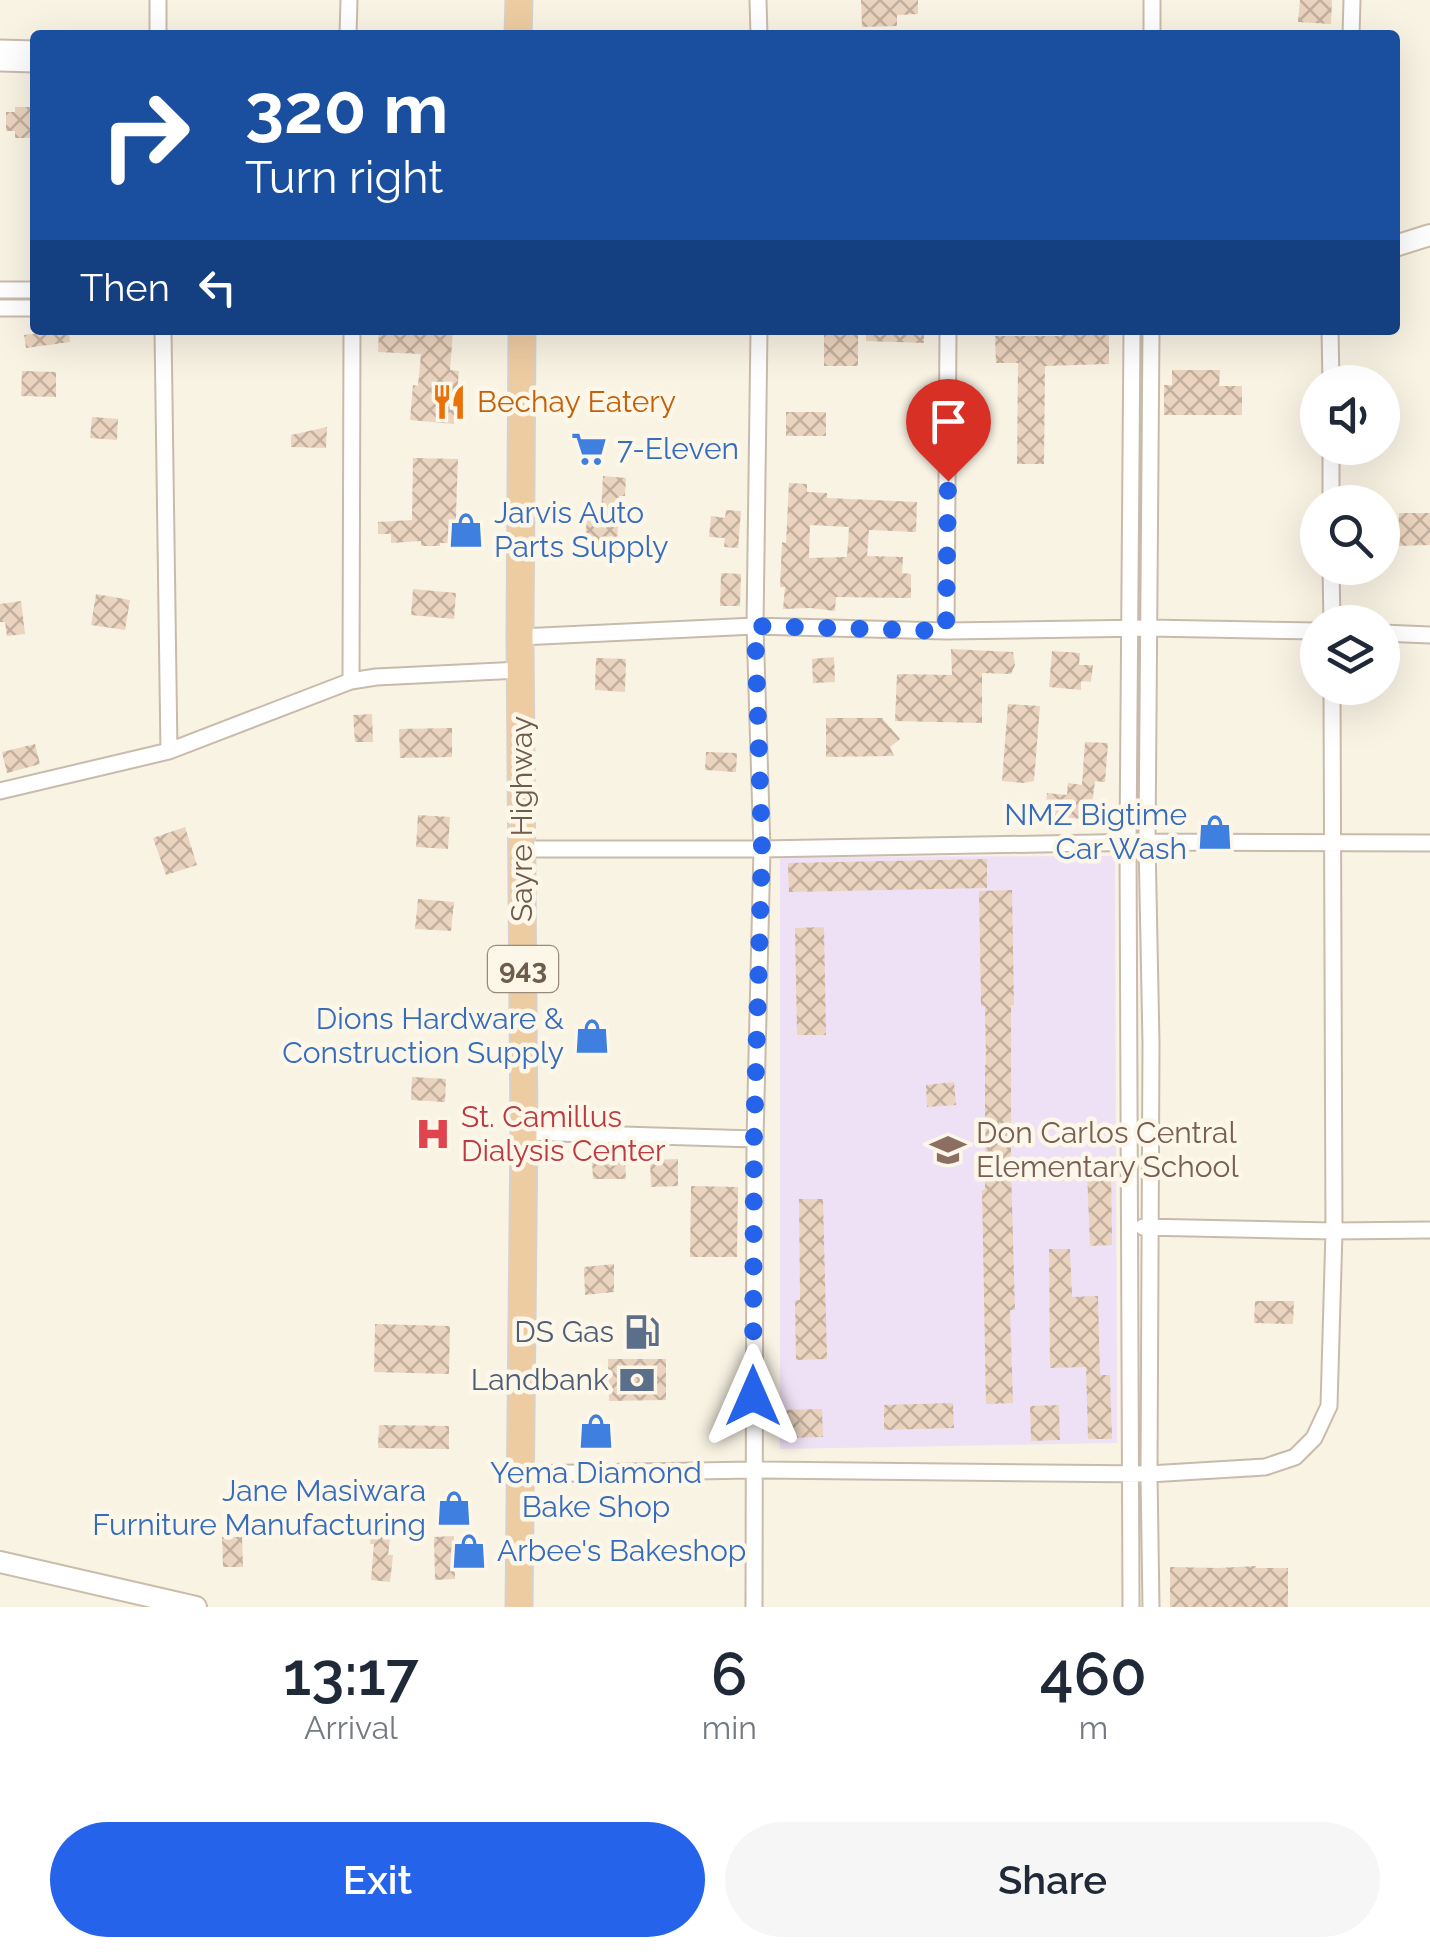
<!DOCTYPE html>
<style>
:root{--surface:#fff;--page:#f6f6f7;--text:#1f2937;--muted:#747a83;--accent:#2563eb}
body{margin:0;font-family:Raleway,sans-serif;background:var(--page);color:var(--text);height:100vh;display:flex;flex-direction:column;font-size:38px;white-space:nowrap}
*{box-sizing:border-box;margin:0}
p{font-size:32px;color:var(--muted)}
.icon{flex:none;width:55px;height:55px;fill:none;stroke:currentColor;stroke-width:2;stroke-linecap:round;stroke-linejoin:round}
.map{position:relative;height:1607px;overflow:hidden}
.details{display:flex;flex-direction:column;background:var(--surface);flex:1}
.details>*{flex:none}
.banner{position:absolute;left:30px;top:30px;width:1370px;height:305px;border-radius:10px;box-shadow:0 10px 40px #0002;background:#1a4fa0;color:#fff;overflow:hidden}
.fabs{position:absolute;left:1300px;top:365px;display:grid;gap:20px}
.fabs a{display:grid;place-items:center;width:100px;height:100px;border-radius:50%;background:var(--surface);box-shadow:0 10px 40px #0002;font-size:50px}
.pin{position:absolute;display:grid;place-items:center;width:85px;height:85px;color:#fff;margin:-102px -42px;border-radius:50% 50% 50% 0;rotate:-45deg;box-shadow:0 0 10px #0007}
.pin .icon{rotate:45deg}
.me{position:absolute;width:110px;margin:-55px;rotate:0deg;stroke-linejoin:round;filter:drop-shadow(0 0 8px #0008)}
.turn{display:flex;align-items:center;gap:35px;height:210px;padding:0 50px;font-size:45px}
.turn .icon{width:130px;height:130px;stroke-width:2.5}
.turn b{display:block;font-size:70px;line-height:85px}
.then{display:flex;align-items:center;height:95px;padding:0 50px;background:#0003;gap:20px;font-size:38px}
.eta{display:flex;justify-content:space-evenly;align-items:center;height:170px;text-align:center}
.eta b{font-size:60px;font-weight:600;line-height:70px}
.primary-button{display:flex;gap:20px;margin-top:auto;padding:20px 50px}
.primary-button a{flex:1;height:115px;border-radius:60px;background:var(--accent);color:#fff;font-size:40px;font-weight:600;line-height:115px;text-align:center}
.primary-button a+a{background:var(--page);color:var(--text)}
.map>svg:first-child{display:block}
</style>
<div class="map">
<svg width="1430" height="1607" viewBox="0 0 1430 1607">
<defs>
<pattern id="building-cross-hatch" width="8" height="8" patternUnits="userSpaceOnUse" patternTransform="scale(2.5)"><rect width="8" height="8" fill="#ebd4bf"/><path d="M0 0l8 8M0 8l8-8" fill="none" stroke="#c3af9d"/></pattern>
</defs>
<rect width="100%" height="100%" fill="#f9f3e4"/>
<!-- education -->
<path fill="#efe1f5" d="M1115 856 1117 1443 780 1449V857Z"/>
<!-- building -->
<path fill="url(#building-cross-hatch)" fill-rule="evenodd" d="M861 0H918V14L897 15V26L862 27Z
M1300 0H1332L1331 24 1298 22Z
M15 107H35V138H15V131H6V112H15Z
M69 330 70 342 26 348 24 335Z
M379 330H453L450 370 459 371 454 424 410 420 413 385 418 386 421 354 378 352Z
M824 330H858V366H824Z
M866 330H924V343L866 341Z
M1088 330H1109V364L1045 366 1044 464H1017L1018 363H996L995 336H1062V333L1088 332Z
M1172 370H1220L1219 386H1242V415H1164V385H1172Z
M22 371 56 372V397L21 396Z
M786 412H826V436H786Z
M92 417 118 419 117 440 90 438Z
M327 427 326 448 291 447V435Z
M413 458 458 459 455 543H440V546H421V541L391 543V534H378V522L412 520Z
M603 476 626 478 625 496H619L617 550 585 549 587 512H601Z
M789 483 807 484V492L827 493V498L917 502 916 532 869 530 867 556 903 557 902 573 911 574V598L836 597 835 611 810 608 783 609 785 587H780L782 542 786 543ZM810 525 849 527 847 557 809 558Z
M726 510 741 511 738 548 724 547 725 538 709 537 711 516 725 518Z
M1399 513H1430V545L1398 546Z
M721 573 741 574 740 606H720Z
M413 589 456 593 454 619 411 615Z
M96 594 130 600 125 630 91 625Z
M21 601 25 634 7 636 5 622H0V604Z
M951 649 1013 652 1015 665 1011 674 982 673V723L895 721 897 674 952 675Z
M1052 651 1080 653 1079 665H1093L1091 682 1081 681V690L1049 687Z
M834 657 835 682 813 683 812 659Z
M596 658 626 659 625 692 595 690Z
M1008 704 1040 706 1034 781 1024 783 1002 781Z
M372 714 373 742H355L353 715Z
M826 718H882L900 739 890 747 894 756 826 757Z
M452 728V757L400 758 399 729Z
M1085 742 1108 743 1105 782 1095 781 1090 820 1045 815 1047 793 1067 795 1068 783 1082 785Z
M35 744 40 764 7 773 2 752Z
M706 752 737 753 736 772 705 770Z
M418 815 450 817 448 849 416 847Z
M185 827 197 865 166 875 153 838Z
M987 859V888L789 892 788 863Z
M1012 890 1014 1005H1011V1169L1015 1310H1010L1013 1403 986 1404 982 1190H985V1065H986L985 1006H981L979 891Z
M418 899 454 902 451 931 415 929Z
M824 927 826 1035H797L795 928Z
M412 1077 446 1079 445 1102 411 1100Z
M954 1082 956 1105 927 1107 926 1085Z
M625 1158 626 1179H593L592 1159Z
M678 1159V1186L651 1187 650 1160Z
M1111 1170 1112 1245 1090 1246 1087 1171Z
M691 1186 738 1187 737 1257H690Z
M799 1199H823L827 1359 796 1360 795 1300H800Z
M1049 1249H1070L1072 1297 1098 1296 1100 1375H1110L1112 1439H1088L1086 1367 1050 1368Z
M614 1264V1292L585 1295 584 1267Z
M1255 1301H1294L1293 1324 1254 1323Z
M375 1324 450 1326 449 1374 374 1372Z
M608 1359H666V1400L609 1401Z
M953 1403 954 1428 884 1430V1405Z
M1059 1405 1060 1440 1031 1441 1030 1406Z
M822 1409 823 1437 783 1438 782 1410Z
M379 1425 449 1426V1449L378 1448Z
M373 1520 392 1523 388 1555H393L390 1582 371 1580 374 1544H370Z
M454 1536 455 1579 435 1580 434 1537Z
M222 1537H242L243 1567H223Z
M1256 1566V1568H1288V1607H1170V1567L1218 1568Z"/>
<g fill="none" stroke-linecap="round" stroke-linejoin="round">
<defs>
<path id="minor" d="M158 0V35
M758 0 759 35
M348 35 349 0
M1152 35V0
M1351 35 1352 0
M0 48 35 49
M0 63 35 64
M0 290H35
M0 308H35
M163 330 169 751
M1151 330 1147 842 1151 1043 1149 1474 1151 1607
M1330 330 1331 382
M1331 502V448
M1331 568 1332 622
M946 631 948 330
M1382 633 1430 635
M520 637 755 626 946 631 1148 628 1318 631
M351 681 352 330
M0 791 169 751 351 681 376 677 521 670
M523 849H762L1147 842 1430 843
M524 1132 755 1139
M1143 1227 1334 1231 1430 1230
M519 1474 753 1470 1149 1474 1265 1467 1295 1457 1314 1438 1329 1406 1334 1231 1332 688
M754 1607 755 1139 762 849 755 626 759 330
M1131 1607 1128 842 1132 330"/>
<path id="secondary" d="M1395 246 1430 235
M0 1562 196 1607"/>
<path id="trunk" d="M518 35 519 0
M519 1607 524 1132 520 637 522 330"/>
</defs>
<!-- minor casing -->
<use href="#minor" stroke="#c8bbac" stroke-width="19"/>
<!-- secondary casing -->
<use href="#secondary" stroke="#ccbcaa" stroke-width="24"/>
<!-- trunk casing -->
<use href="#trunk" stroke="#d6d1cd" stroke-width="29"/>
<!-- minor -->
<use href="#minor" stroke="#fff" stroke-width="15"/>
<!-- secondary -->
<use href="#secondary" stroke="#fff" stroke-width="20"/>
<!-- trunk -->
<use href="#trunk" stroke="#eecca2" stroke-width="25"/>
</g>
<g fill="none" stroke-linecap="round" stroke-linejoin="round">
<!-- route -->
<path stroke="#2563eb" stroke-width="18" stroke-dasharray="0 32.4" d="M753 1396 754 1138 762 849 755 626 946 631 948 481"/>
</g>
<!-- icons -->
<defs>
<symbol id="restaurant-bare" viewBox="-9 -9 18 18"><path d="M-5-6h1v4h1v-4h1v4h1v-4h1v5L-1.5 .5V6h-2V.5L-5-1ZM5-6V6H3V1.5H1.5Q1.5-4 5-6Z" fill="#e8710a" stroke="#fdf7e9" stroke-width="2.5" paint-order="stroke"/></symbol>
<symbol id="supermarket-bare" viewBox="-9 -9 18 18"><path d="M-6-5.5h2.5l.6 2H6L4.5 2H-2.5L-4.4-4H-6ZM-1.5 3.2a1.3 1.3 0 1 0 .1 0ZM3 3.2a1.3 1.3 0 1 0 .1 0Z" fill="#3f7fe0" stroke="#fdf7e9" stroke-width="2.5" paint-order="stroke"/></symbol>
<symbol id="shop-bare" viewBox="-9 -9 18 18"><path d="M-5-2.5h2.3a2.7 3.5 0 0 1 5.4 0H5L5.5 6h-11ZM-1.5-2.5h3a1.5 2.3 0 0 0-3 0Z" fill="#3f7fe0" stroke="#fdf7e9" stroke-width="2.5" paint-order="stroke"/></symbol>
<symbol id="hospital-bare" viewBox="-9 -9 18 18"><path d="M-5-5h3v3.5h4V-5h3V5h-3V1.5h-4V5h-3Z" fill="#e0444e" stroke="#fdf7e9" stroke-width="2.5" paint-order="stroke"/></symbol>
<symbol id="school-bare" viewBox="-9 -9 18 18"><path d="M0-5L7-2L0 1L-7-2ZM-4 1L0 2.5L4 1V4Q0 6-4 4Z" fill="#8d6e63" stroke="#fdf7e9" stroke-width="2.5" paint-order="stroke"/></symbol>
<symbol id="fuel-bare" viewBox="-9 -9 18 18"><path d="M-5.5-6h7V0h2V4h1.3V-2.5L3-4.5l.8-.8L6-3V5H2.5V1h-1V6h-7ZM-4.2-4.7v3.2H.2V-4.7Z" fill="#5c6f8a" stroke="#fdf7e9" stroke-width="2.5" paint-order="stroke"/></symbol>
<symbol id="bank-bare" viewBox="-9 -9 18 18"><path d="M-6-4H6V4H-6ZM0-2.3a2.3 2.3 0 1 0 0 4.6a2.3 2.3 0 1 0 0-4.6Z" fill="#5c6f8a" stroke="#fdf7e9" stroke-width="2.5" paint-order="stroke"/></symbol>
</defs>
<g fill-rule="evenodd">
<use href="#restaurant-bare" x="424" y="377" width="50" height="50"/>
<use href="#supermarket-bare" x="564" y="424" width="50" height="50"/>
<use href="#shop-bare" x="441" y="505" width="50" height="50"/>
<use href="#shop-bare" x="1190" y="807" width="50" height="50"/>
<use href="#shop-bare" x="567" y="1011" width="50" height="50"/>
<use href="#hospital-bare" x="408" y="1109" width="50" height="50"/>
<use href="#school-bare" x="923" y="1125" width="50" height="50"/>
<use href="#fuel-bare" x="617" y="1307" width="50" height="50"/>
<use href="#bank-bare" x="612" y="1355" width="50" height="50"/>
<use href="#shop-bare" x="571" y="1406" width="50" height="50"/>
<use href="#shop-bare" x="429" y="1483" width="50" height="50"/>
<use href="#shop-bare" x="444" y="1526" width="50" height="50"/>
</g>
<g text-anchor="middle" stroke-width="9" stroke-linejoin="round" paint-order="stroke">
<!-- shield labels -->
<rect fill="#fdf7e9" stroke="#998a7c" stroke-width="2.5" x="488" y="946" width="70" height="46" rx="8"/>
<g font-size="28" font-weight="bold" fill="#6e5c4d">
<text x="523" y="979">943</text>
</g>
<!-- food labels -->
<g font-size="30" fill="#c56008" stroke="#fdf7e9" text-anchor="start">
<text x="477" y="412">Bechay Eatery</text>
</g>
<!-- shop labels -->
<g font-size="30" fill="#366cbe" stroke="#fdf7e9" text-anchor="start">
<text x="617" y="459">7-Eleven</text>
<text x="494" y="523">Jarvis Auto<tspan x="494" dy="34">Parts Supply</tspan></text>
<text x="1187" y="825" text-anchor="end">NMZ Bigtime<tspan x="1187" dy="34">Car Wash</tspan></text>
<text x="564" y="1029" text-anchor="end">Dions Hardware &amp;<tspan x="564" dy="34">Construction Supply</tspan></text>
<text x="596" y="1483" text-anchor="middle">Yema Diamond<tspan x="596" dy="34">Bake Shop</tspan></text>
<text x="426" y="1501" text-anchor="end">Jane Masiwara<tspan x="426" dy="34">Furniture Manufacturing</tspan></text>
<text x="497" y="1561">Arbee's Bakeshop</text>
</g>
<!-- street labels -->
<g font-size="30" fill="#6e5c4d" stroke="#fdf7e9">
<text transform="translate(522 819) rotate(-90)" y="10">Sayre Highway</text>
</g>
<!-- health labels -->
<g font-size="30" fill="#be3a42" stroke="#fdf7e9" text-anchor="start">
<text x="461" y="1127">St. Camillus<tspan x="461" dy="34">Dialysis Center</tspan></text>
</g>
<!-- education labels -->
<g font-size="30" fill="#785e54" stroke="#fdf7e9" text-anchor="start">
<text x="976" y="1143">Don Carlos Central<tspan x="976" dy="34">Elementary School</tspan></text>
</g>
<!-- service labels -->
<g font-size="30" fill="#4e5e75" stroke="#fdf7e9" text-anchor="end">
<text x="614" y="1342">DS Gas</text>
<text x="609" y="1390">Landbank</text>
</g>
</g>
</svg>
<div class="fabs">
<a><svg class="icon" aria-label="sound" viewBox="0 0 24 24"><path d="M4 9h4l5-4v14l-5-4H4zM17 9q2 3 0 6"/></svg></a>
<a><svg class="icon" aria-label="search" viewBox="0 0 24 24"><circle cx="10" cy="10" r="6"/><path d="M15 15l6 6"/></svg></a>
<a><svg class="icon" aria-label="layers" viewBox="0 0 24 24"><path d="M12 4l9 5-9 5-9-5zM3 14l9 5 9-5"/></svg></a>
</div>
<div class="pin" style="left:948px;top:481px;background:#d93025"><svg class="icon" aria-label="arrive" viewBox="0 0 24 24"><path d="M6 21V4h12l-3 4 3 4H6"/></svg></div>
<svg class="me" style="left:753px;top:1396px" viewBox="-20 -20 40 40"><path d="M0-17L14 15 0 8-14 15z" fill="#2563eb" stroke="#fff" stroke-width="4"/></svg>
<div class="banner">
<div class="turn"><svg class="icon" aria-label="right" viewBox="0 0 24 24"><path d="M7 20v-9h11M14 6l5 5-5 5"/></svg><div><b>320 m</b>Turn right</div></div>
<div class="then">Then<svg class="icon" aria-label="left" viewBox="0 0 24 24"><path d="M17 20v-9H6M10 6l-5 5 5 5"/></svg></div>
</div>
</div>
<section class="details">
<div class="eta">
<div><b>13:17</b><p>Arrival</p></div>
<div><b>6</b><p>min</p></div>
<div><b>460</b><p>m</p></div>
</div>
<div class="primary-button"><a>Exit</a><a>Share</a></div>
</section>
